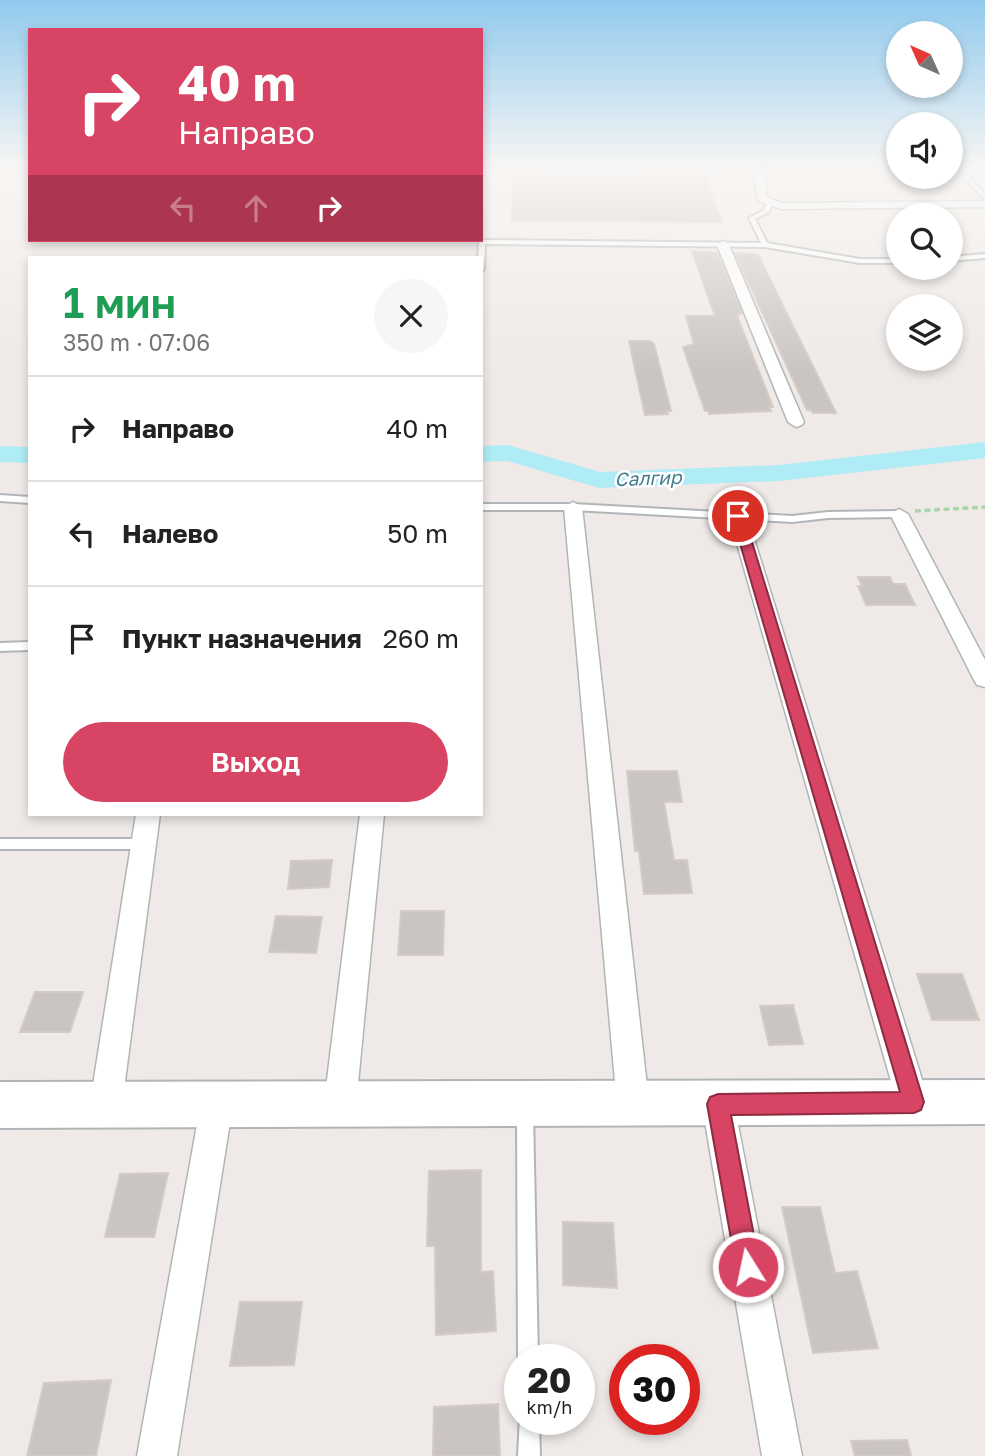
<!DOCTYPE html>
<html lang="ru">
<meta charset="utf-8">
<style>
:root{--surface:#fff;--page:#f6f6f6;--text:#222;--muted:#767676;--line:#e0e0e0;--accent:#d84464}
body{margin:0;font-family:"Golos Text",sans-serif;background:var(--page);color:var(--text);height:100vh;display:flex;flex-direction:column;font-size:26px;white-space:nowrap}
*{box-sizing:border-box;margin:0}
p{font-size:23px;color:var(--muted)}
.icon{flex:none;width:38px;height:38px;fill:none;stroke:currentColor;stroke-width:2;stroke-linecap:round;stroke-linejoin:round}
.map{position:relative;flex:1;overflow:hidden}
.details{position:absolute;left:28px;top:256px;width:455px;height:560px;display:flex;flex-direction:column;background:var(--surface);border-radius:0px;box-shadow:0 4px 10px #0003}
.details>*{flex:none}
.hud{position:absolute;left:28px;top:28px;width:455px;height:214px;border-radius:0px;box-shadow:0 4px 10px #0003;background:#d84464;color:#fff;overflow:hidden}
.needle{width:46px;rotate:315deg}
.buttons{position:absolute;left:886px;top:21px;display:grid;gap:14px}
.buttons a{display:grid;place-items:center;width:77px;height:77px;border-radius:50%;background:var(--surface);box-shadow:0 4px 10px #0003;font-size:35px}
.speed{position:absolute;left:504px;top:1344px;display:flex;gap:14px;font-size:35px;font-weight:700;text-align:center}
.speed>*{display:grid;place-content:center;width:91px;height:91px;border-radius:50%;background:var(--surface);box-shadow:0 4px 10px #0003;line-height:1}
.speed small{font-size:18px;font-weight:400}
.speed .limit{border:10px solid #d22;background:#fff;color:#111}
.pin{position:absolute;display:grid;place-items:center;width:60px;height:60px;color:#fff;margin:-30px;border:4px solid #fff;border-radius:50%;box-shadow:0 2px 7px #0007}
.me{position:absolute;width:77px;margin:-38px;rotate:350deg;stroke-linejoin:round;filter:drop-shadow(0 0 5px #0008)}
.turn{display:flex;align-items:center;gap:24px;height:147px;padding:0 35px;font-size:32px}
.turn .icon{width:91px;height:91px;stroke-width:2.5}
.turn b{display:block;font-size:49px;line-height:60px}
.lanes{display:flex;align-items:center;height:66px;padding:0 35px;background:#0003;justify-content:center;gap:35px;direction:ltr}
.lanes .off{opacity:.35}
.round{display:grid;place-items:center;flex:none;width:74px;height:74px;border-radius:37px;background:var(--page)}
.overview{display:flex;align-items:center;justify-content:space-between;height:119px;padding:0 35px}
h1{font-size:42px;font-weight:600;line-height:52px;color:#1e9e55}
.cta{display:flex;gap:14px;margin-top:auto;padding:14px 35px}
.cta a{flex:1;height:80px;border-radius:42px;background:var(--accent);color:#fff;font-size:28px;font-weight:600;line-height:80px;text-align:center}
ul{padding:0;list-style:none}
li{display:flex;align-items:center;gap:21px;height:105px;padding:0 35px;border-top:2px solid var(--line)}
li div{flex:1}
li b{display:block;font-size:26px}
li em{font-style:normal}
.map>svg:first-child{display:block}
</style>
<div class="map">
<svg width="985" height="1456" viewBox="0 0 985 1456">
<rect width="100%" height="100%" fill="#efeae7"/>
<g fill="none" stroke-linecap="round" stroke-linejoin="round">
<!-- river -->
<path fill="#afecf6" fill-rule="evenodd" d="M985 442V458L779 481 599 488 507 461 481 462V446L508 445 600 472 779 465Z
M0 446 30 447V463L0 462Z"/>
</g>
<!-- building -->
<path fill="#cac5c3" stroke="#d3cbc5" stroke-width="2" d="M514 173 704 175 722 222 512 220Z
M692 251 717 253 742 313 737 316 773 407H769L771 411 709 414 708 411H705L683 347 694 344 686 316H715Z
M735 253 758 255 836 413H813L811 410H807Z
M629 341H650L654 344 671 411H667L668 414 645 415Z
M858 577H890L893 584H905L915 605H866L858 586H862Z
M627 771H677L682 802H664L674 860H687L692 893 644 894 639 851H635Z
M332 860 329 887 288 889 291 861Z
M401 911H444L443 955H398Z
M276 916 322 917 316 953 269 952Z
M917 974H962L979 1020H932Z
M35 992H83L70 1032H20Z
M793 1005 803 1044 769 1045 760 1006Z
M481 1170V1272L493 1271 496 1331 436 1335 435 1246H427L429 1171Z
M168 1173 154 1237H105L120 1174Z
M782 1207H820L835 1273 857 1271 878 1348 813 1353Z
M563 1222 613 1223 617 1288 563 1285Z
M240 1302H302L294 1365 230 1366Z
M111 1380 96 1456H27L44 1383Z
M498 1404 500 1456H433L434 1407Z
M907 1440 911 1456H855L851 1441Z"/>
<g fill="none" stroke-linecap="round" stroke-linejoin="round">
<defs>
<path id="lane" d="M545 169H730L709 173 706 171H548Z
M955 169H961L985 194V199Z
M769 201 772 203 769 212 755 219 767 243 860 259H898V263H860L765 247 485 244 484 269 481 271V257H478L479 242 482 240 761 243 749 218 764 210 766 203Z
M985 254V258L950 261V257Z
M0 495 30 497V503L0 501Z
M481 504H573L792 516 828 512 899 511 904 514 899 517 828 518 792 522 573 510H481Z
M30 642V650L0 651V643Z
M0 839H144L149 840 151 844 149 848 144 849H0Z
M525 1104 531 1106 533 1112 538 1360H520V1364L518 1360 517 1112 519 1106Z
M520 1416V1419H539L540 1456H518Z"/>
<path id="street" d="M753 169H763L767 197 782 203 985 201V207L781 209 758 201Z
M950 169H973L968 172H954Z
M723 241 729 245 804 422 802 425 796 427 788 422 717 245Z
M573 502 582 507 649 1104 644 1115 633 1119 622 1115 617 1104 564 507Z
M899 509 908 514 985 660V687L977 685 974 680 890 514Z
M738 511 747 516 929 1102 924 1113 913 1117 902 1113 897 1102 729 516Z
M136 814H160L122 1104 117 1115 106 1119 95 1115 90 1104Z
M360 814H384L356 1104 351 1115 340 1119 329 1115 324 1104Z
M217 1088 228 1092 233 1103 177 1456H137L201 1103 206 1092Z
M718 1089 729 1093 734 1104 802 1456H762L702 1104 707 1093Z"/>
<path id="secondary" d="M985 1080V1124L0 1128V1082Z"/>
</defs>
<!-- lane casing -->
<use href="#lane" stroke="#b2b5b7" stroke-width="4"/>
<!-- street casing -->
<use href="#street" stroke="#b2b5b7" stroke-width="3"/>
<!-- secondary casing -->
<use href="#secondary" stroke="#b1b5b7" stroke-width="4"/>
<!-- path -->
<path stroke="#acd4aa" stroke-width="3.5" stroke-dasharray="6 3.5" stroke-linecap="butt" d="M915 511 985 507"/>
<!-- lane -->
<use href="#lane" fill="#fff" fill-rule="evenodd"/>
<!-- street -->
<use href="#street" fill="#fff" fill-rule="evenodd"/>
<!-- secondary -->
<use href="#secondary" fill="#fff" fill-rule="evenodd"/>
</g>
<!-- sky -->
<linearGradient id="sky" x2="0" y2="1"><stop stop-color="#91caee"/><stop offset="0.45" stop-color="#f8f6f4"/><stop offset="1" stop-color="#f8f6f4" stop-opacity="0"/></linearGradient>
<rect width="985" height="373" fill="url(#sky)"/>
<!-- route -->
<path fill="#d84464" stroke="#8c2c41" stroke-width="2" d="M738 512 744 516 924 1102 921 1110 914 1113 731 1115 760 1267 756 1275 748 1279 739 1275 736 1267 707 1104 710 1097 718 1094 900 1092 732 516Z"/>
<g text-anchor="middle" stroke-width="5" stroke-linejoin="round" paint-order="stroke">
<!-- far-water labels -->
<g font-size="19" font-style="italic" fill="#427e8e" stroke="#fff">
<text transform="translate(648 478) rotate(-2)" y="7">Салгир</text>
</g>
</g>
</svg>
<div class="buttons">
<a><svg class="needle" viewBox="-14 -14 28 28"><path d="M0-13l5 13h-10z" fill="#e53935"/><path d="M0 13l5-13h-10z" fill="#767676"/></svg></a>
<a><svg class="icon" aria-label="sound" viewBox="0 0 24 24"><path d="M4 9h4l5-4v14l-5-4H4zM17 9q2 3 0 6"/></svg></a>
<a><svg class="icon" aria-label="search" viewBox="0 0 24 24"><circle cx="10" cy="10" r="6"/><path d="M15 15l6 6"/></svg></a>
<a><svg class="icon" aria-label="layers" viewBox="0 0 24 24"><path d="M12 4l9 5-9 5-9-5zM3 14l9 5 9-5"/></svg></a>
</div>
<div class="speed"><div>20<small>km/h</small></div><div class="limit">30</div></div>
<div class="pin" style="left:738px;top:516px;background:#d93025"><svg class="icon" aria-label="arrive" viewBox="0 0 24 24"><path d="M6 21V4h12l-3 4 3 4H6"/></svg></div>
<svg class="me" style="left:748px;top:1267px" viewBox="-20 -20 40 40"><circle r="17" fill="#d84464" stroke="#fff" stroke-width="3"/><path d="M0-11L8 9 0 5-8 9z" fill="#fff"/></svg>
<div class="hud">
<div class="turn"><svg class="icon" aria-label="right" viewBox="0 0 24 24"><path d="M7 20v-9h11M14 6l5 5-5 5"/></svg><div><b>40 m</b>Направо</div></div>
<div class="lanes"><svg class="icon off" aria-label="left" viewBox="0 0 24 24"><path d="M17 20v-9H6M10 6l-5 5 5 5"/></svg><svg class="icon off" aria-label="ahead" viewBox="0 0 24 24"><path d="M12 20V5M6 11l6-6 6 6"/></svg><svg class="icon" aria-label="right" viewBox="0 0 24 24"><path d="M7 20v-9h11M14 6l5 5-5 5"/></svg></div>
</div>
<section class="details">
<div class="overview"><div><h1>1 мин</h1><p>350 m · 07:06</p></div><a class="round"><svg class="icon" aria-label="close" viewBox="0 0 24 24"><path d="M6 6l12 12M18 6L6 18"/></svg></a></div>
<ul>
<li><svg class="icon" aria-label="right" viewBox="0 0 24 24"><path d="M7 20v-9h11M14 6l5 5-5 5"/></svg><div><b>Направо</b></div><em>40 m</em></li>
<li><svg class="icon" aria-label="left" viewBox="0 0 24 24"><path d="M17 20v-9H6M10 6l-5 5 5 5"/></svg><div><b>Налево</b></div><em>50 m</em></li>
<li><svg class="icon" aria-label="arrive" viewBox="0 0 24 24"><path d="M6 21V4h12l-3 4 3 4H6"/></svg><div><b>Пункт назначения</b></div><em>260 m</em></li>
</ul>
<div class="cta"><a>Выход</a></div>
</section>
</div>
